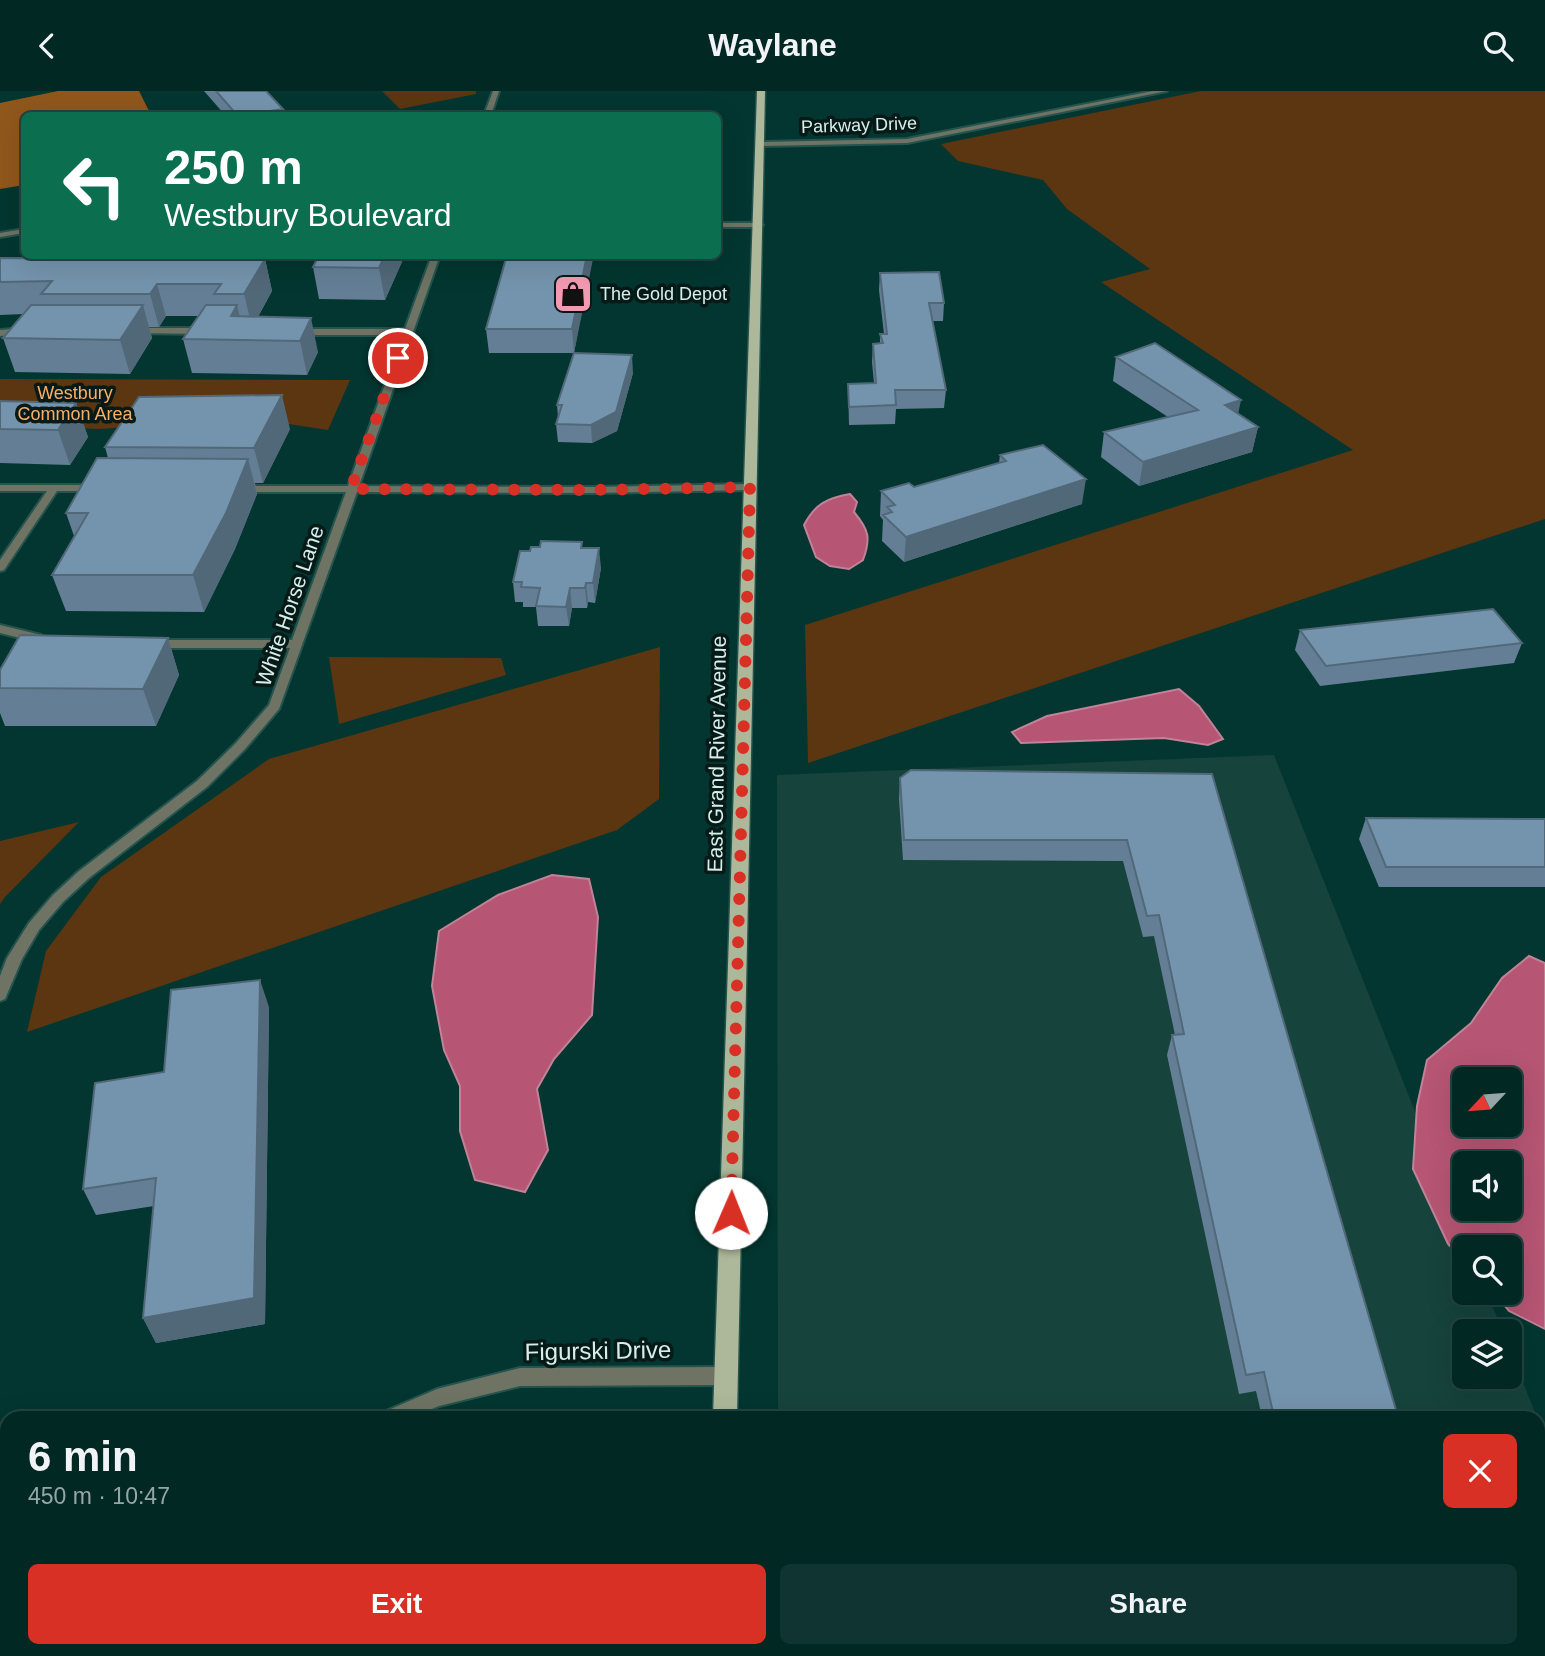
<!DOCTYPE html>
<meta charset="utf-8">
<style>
:root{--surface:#022824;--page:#103431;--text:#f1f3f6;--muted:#96a6a6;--line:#234441;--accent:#d93025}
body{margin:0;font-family:Helvetica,sans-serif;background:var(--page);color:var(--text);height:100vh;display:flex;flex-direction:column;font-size:26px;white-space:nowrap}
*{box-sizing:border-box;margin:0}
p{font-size:23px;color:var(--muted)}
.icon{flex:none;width:38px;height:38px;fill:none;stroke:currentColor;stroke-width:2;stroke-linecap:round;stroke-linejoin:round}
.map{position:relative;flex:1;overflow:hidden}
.sheet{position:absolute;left:0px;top:1320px;width:1545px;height:247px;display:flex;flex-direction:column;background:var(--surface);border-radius:21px 21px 0 0;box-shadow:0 7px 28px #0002,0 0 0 2px var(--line)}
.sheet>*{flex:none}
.top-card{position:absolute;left:21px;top:21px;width:700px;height:147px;border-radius:10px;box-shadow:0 7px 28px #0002,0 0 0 2px var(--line);background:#0b6e4f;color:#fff;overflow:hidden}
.needle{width:46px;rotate:244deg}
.tools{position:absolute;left:1452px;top:976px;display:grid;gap:14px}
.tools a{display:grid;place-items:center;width:70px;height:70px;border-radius:10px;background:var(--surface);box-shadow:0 7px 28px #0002,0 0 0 2px var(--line);font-size:35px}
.pin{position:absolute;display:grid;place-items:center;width:60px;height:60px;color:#fff;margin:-30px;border:4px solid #fff;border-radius:50%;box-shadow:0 2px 7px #0007}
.me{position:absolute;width:77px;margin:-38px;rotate:1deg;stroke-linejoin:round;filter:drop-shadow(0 0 5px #0008)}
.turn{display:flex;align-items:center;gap:24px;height:147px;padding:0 28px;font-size:32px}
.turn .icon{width:91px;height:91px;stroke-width:2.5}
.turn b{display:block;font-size:49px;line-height:60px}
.round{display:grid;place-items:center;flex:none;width:74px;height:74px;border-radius:10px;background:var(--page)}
.head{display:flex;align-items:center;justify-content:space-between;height:119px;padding:0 28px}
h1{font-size:42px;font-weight:600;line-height:52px}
.primary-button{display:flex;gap:14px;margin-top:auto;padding:14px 28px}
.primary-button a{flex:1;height:80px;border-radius:10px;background:var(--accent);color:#fff;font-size:28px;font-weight:600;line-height:80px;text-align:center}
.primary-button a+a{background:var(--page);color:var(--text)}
header{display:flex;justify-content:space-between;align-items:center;height:91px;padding:0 28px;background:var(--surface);font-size:32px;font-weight:600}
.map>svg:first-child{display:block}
</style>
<header><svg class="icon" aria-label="back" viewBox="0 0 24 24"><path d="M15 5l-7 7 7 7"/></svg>Waylane<svg class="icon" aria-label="search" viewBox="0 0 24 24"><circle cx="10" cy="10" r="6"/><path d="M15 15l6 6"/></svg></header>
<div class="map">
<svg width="1545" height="1565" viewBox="0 0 1545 1565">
<rect width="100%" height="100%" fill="#033630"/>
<!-- built -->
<path fill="#16433c" d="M1274 664 1469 1157H1465V1202H1487L1503 1241H1465V1286H1510V1260L1537 1326H778L777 684Z
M1538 1331 1545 1348V1565H778V1559H1538Z"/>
<!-- green -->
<path fill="#5b3611" d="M382 0H476V3L400 18Z
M1201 0H1545V428L808 672 805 534 1353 359 1101 191 1150 178 1067 118 1043 89 958 70 941 53Z
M0 288 350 289 328 339 282 332 157 334 99 338 0 334Z
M660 556 659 708 617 739 27 941 46 860 101 786 269 668Z
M329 566 501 567 506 584 339 633Z
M79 731 5 806 0 813V750Z"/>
<!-- forest -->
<path fill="#90571c" d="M58 0H139L151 24H24V94L0 98V12Z"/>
<!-- water -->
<path fill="#b65574" stroke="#c08397" stroke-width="2" fill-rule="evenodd" d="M850 403 857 411 854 421C869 439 871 447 863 469L849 478 830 475 816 466 804 434C815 413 827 407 850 403Z
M1179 598 1199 615 1223 648 1208 654 1164 647 1021 652 1012 641 1047 625Z
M552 784 589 788 598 826 592 924 554 968 537 998 548 1059 525 1101 475 1089 460 1040V995L444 959 432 895 439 840 498 804Z
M1529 865 1545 872V1238L1509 1220 1494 1202H1510V1157H1465V1171L1448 1153 1413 1078 1417 1015 1427 969 1471 932 1502 887ZM1465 989H1510V1034H1465ZM1465 1073H1510V1118H1465Z"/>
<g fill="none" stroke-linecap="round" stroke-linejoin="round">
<defs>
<path id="street" d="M493 0H499L491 24H484Z
M1153 0H1167L907 52 760 55 756 53 760 51 907 48Z
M718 132H759L763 134 759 136H718Z
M24 138V142L0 146V142Z
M432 164H440L359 395 594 396 750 393 755 396 750 399 594 402 357 401 279 618 245 658 207 696 89 787 63 811 39 839 22 868 5 908 0 910V885L7 867 29 832 53 804 79 780 197 690 235 653 269 614 290 557H151L145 553 151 549H292L346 401H237L232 398 237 395H348L403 244H297L292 241 297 238H405Z
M25 237 28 238V242L0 245V239Z
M133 237H207L212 240 207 243 130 242 128 240Z
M0 394H98L103 397 98 400H57L4 479 0 480V469L47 400H0Z
M0 534 41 544 43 547 37 551 0 542Z
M727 1276 734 1279 736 1285 734 1291 727 1294 520 1295 439 1315 413 1326H384L386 1320 437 1298 520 1277Z
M7 1486V1507L0 1510V1489Z"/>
<path id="primary" d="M757 0H765L737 1326H713Z
M707 1559H733V1565H707Z"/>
</defs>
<!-- street casing -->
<use href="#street" stroke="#25544e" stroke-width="4"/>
<!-- primary casing -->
<use href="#primary" stroke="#25544e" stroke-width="3"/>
<!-- street -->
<use href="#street" fill="#6e7364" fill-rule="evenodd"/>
<!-- primary -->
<use href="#primary" fill="#adb799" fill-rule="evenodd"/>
</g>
<!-- wall -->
<path fill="#647f95" d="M204 0H266L284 24H225Z
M405 164 385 209 319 208 313 176Z
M507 164H592L574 262H489L486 238Z
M0 167 265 168 272 200 258 226 318 261 307 284 192 282 183 248 198 225H166L159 236H149L152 247 130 283 15 281 3 247 24 223 0 224Z
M880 182 944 212 943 230H933L946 299 944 317 896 318 895 333 849 334 848 293 874 292 872 271 873 253 880 252V243H884L879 199Z
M1116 266 1238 323 1258 336 1252 361 1139 395 1101 366 1104 341 1168 326 1113 290Z
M633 282 617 340 592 352 558 351 556 333 558 326 557 314Z
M0 310 76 312 88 346 70 374 0 372Z
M290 338 263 392H255L257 403 235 458 204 521 66 520 52 484 74 445 66 422 108 367 105 356Z
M1000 364 1082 413 904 471 882 450 883 429 880 425 881 400 914 396 999 372Z
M583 457 601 477 595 512 588 511 587 517H572L569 535H538L536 516H523V511H515L513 491 530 460Z
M1300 539 1522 552 1514 572 1320 595 1295 559Z
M168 547 179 584 156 635H5L0 622V579Z
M1212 683 1398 1326H1262L1256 1300 1239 1303 1167 964 1172 944H1175L1154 845 1143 846 1123 770 903 769 899 708 900 687Z
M1366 727 1545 728V796H1379L1359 748Z
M269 916 265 1233 156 1252 143 1227 154 1115 96 1124 83 1098 164 981Z
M1315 1559H1466L1467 1565H1316Z"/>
<!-- shaded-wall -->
<path fill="#516879" d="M283 18 284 24H245Z
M385 164H405L385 209 379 177Z
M587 164H592L593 168 574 262 572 238Z
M265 168 272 200 252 236 244 203Z
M157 193 166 225 159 236 150 203Z
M143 214 152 247 130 283 120 249Z
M237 214 245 247 231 225Z
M311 227 318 261 307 284 300 250Z
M632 264 633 282 617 340 592 352 591 334Z
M282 304 290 338 263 392 254 357Z
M1241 309 1236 333 1225 314Z
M76 312 88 346 70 374 58 339Z
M1258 336 1252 361 1139 395 1143 371Z
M248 368 257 403 235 458 204 521 193 484Z
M1086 388 1082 413 904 471 906 446Z
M599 457 601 477 595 512 593 492Z
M586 492 588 511 587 517 585 497Z
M570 497 572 517 569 535 566 516Z
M168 547 179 584 156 635 143 598Z
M260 889 269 916 265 1233 156 1252 143 1227Z"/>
<!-- building -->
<path fill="#7494ad" stroke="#516879" stroke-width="2" d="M216 0H266L283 18 245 24H237Z
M319 164H385L379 177 313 176Z
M507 164H587L572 238H486Z
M0 167 265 168 244 203H214L221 193H157L150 203H41L52 190 0 191Z
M939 181 944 212H929L946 299H895L896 314 849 316 848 293 876 292 873 253 883 252 880 243H887L880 182Z
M31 214H143L120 249 3 247Z
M206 214H237L231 225 311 227 300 250 183 248Z
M1155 252 1241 309 1225 314 1258 336 1143 371 1104 341 1198 319 1116 266Z
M574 262 632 264 616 321 591 334 556 333 562 314H557Z
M282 304 254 357 105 356 139 306Z
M0 310 76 312 58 339 0 338Z
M1043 354 1086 388 906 446 883 424 892 421 887 416 895 414 881 400 909 392 914 396 1006 370 1000 364Z
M97 367 248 368 226 422 193 484H52L88 422H66Z
M541 450 582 451 581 457H599L593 492H586L585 497H570L566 516 536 515 540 497 521 496 522 491H513L520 460H530L531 456H540Z
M1493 518 1522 552 1326 575 1300 539Z
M20 544 168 547 143 598 0 597V579Z
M911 679 1212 683 1398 1326H1274L1264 1281 1246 1284 1172 944 1184 943 1159 824 1147 825 1127 749H904L900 687Z
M1366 727 1545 728V776H1386Z
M260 889 254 1207 143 1227 156 1087 83 1098 95 992 164 981 171 899Z
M1329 1559H1466L1467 1565H1330Z"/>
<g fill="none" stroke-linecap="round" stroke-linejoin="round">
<!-- route -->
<path stroke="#d93025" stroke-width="12" stroke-dasharray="0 21.6" d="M398 267 351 398 594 399 750 396 731 1122"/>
</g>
<!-- icons -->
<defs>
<symbol id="shop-square" viewBox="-11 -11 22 22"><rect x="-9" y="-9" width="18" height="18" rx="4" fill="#f19ab2" stroke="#071a17"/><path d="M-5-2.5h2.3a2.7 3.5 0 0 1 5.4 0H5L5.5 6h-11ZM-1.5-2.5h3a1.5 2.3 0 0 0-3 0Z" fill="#111"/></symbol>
</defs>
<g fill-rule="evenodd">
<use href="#shop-square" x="551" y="181" width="44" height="44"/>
</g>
<g text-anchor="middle" stroke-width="7" stroke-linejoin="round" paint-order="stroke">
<!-- far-street labels -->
<g font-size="18" fill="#d7efea" stroke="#071a17">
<text transform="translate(859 34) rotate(-2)" y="6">Parkway Drive</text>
</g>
<!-- far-poi labels -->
<g font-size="18" fill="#d7efea" stroke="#071a17" text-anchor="start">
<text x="600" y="209">The Gold Depot</text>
</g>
<!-- far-park labels -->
<g font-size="18" fill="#fdaf66" stroke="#071a17">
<text x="75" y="308">Westbury<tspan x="75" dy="21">Common Area</tspan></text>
</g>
<!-- street labels -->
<g font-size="21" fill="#d7efea" stroke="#071a17">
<text transform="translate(290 515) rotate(-71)" y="7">White Horse Lane</text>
<text transform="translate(717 663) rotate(-89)" y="7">East Grand River Avenue</text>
</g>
<!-- near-street labels -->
<g font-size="24" fill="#d7efea" stroke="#071a17">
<text transform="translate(598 1260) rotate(-1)" y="8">Figurski Drive</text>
</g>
</g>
</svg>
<div class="tools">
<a><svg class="needle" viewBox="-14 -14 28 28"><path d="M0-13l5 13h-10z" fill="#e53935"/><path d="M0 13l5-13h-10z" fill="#96a6a6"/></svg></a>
<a><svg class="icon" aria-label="sound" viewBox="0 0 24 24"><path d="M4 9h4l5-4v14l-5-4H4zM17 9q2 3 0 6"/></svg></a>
<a><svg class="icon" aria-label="search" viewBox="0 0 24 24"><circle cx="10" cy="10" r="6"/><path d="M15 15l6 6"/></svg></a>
<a><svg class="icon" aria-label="layers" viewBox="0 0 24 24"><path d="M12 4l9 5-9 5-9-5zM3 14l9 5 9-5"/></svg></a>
</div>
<div class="pin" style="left:398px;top:267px;background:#d93025"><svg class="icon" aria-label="arrive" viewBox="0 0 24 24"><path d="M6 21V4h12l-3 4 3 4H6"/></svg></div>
<svg class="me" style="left:731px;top:1122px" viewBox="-20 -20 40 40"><circle r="19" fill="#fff"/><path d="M0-13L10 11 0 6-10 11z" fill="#d93025"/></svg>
<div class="top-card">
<div class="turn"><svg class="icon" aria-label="left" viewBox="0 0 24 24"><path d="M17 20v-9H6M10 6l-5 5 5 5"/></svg><div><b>250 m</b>Westbury Boulevard</div></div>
</div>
<section class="sheet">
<div class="head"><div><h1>6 min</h1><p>450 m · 10:47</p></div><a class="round" style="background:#d93025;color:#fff"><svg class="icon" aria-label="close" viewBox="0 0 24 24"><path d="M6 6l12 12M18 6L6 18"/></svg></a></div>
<div class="primary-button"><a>Exit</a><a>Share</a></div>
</section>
</div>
